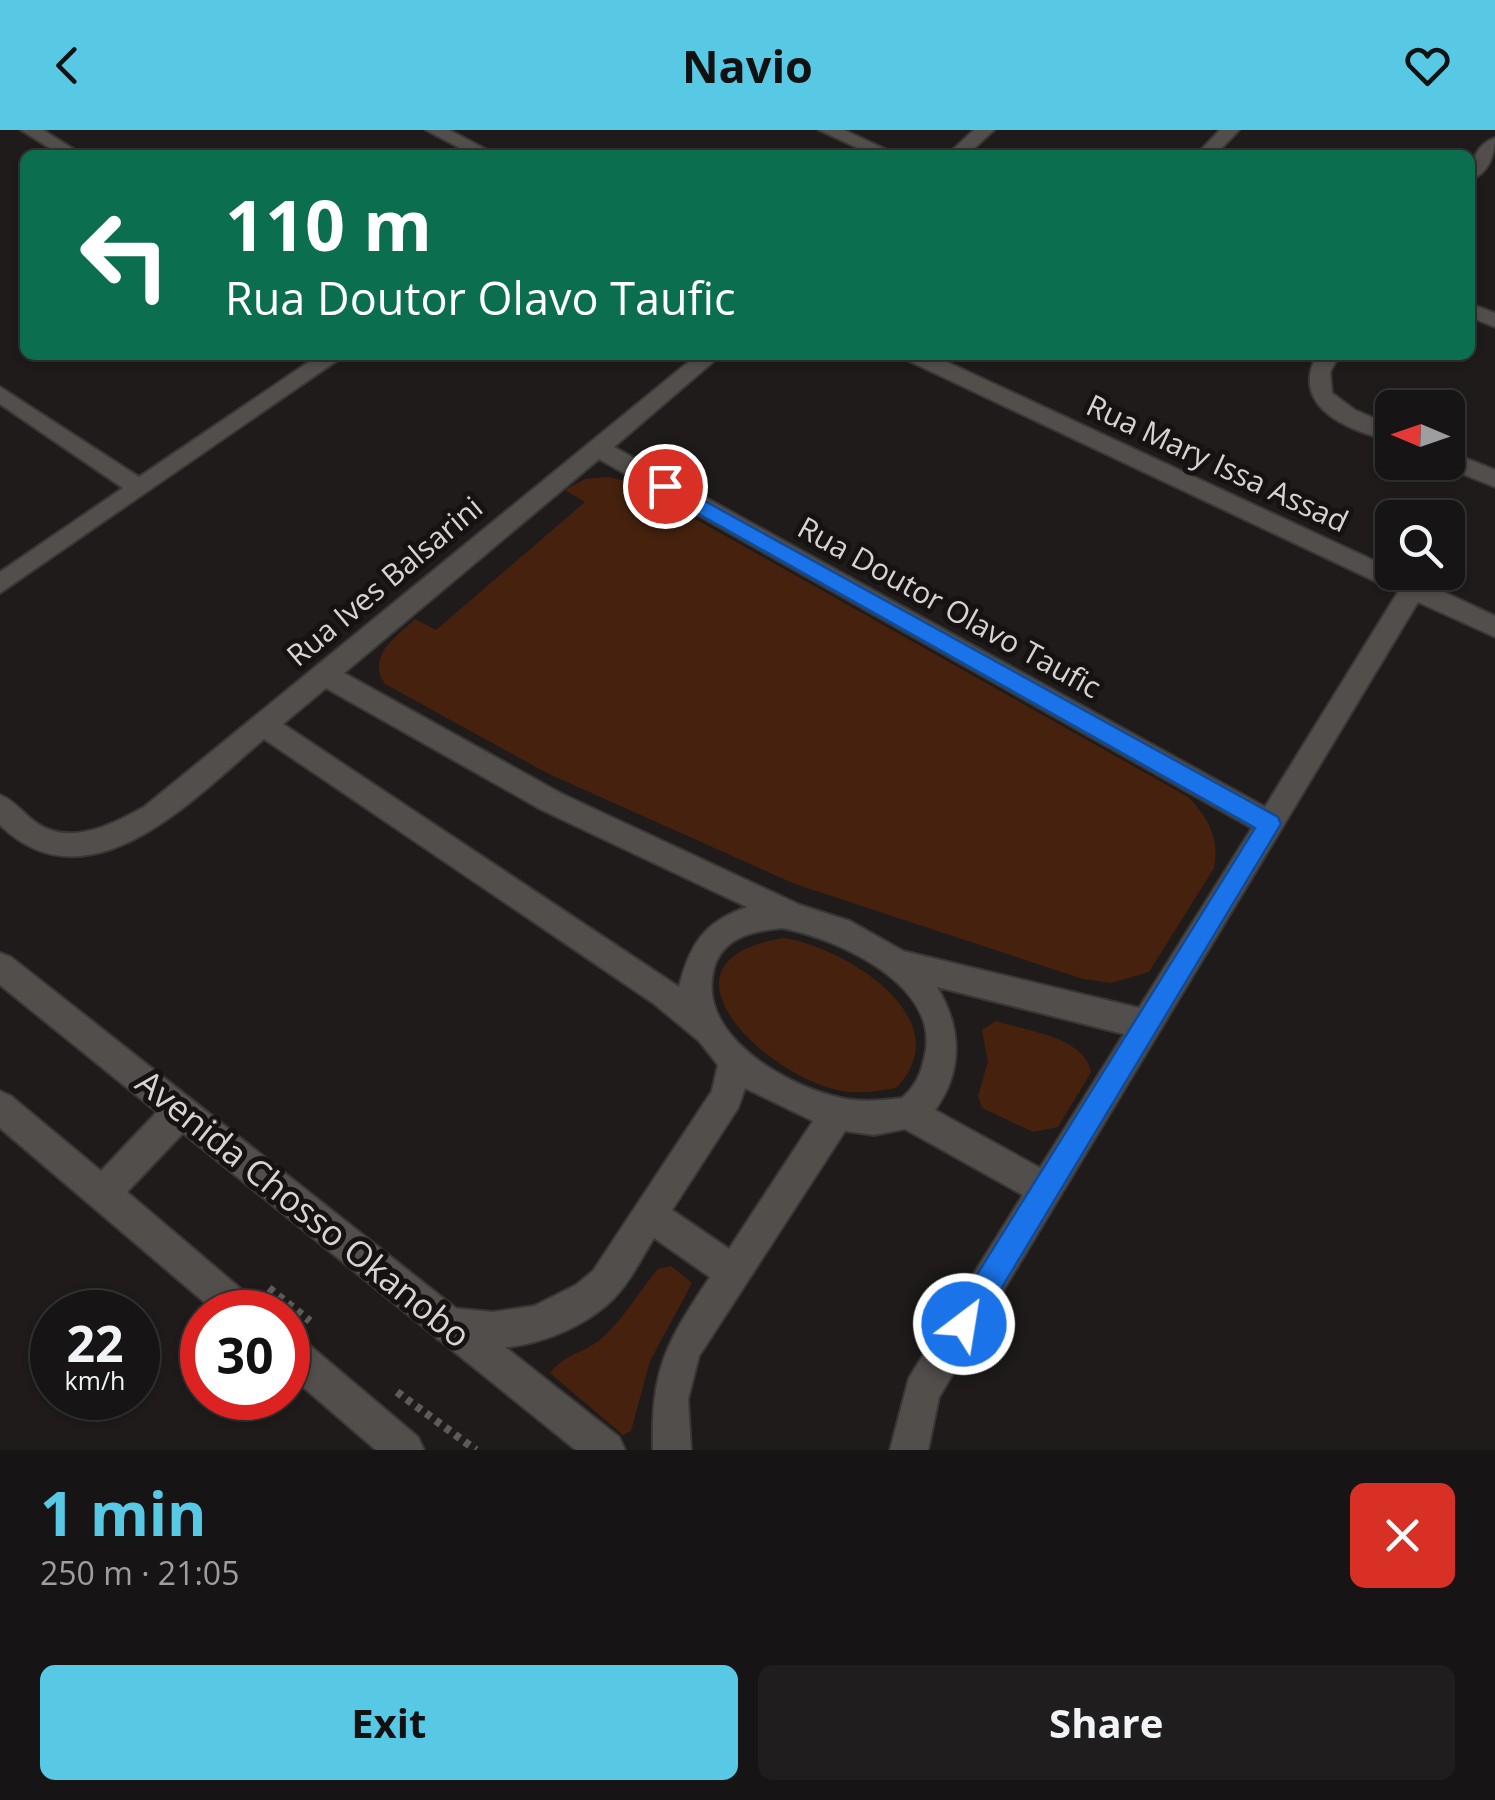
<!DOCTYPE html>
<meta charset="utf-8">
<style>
:root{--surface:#161414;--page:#1f1d1d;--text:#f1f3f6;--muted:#9e9ea0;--line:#353334;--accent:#58c9e4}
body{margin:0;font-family:"Open Sans",sans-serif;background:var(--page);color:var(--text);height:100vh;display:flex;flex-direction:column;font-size:38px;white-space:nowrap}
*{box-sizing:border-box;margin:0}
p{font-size:32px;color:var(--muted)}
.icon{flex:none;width:55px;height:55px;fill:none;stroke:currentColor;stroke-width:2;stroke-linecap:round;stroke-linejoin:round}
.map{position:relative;height:1320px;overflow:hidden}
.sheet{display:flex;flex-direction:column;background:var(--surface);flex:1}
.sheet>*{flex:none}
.hud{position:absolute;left:20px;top:20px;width:1455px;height:210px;border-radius:15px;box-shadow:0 2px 8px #0004,0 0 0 2px var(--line);background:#0b6e4f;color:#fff;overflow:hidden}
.needle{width:65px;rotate:272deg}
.buttons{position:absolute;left:1375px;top:260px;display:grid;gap:20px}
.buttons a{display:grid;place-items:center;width:90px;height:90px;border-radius:15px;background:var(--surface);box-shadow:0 2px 8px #0004,0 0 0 2px var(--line);font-size:50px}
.speed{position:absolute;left:30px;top:1160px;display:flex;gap:20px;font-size:50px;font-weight:700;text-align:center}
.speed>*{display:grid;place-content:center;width:130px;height:130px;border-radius:50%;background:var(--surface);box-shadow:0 2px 8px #0004,0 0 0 2px var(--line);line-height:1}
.speed small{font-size:25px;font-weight:400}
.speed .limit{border:15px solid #d22;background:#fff;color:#111}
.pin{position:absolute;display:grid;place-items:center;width:85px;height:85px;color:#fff;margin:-42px;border:5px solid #fff;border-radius:50%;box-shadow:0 2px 10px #0007}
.me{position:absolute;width:110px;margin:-55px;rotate:31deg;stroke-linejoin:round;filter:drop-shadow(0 0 8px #0008)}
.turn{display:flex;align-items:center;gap:35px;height:210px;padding:0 40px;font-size:45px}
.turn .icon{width:130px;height:130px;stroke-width:2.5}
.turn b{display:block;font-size:70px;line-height:85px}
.round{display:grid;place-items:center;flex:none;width:105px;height:105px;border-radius:15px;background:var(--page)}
.head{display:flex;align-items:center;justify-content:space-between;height:170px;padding:0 40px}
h1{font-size:60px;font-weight:700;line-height:75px;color:var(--accent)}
.action{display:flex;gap:20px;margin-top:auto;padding:20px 40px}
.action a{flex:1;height:115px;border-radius:15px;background:var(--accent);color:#111;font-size:40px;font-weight:700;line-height:115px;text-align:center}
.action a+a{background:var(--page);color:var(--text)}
header{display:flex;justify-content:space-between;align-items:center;height:130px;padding:0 40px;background:var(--accent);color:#111;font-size:45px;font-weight:700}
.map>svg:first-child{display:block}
</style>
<header><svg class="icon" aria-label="back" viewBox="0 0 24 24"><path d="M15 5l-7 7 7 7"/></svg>Navio<svg class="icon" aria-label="heart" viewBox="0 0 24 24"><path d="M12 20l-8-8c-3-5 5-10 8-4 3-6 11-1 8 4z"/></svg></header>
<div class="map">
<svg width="1495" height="1320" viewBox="0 0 1495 1320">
<rect width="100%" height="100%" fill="#1e1b1a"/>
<!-- green -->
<path fill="#46220e" d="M608 347 630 352 1188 667C1208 687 1220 709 1214 738L1149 842 1111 853 1083 849 795 754 547 643 385 554C366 526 396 507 415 489L436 500 585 372 565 360 585 349Z
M784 808C844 817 963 889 896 958 878 961 859 964 842 961 766 947 642 830 784 808Z
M996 891C1026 901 1085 907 1091 942L1058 997 1033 1002 982 978 978 966 988 932 982 900Z
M671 1136 692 1153 650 1231 631 1301 623 1305 550 1243C564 1224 585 1223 602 1208 624 1189 639 1161 658 1139Z"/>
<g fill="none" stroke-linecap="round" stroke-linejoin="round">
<defs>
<path id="minor" d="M21 0H43L83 25H61Z
M426 0H449L497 25H473Z
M819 0H844L898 25H873Z
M974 0H994L967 25H947Z
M1220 0H1239L1215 25H1196Z
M1495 8C1495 25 1488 44 1470 50 1470 32 1477 14 1495 8Z
M1470 174 1495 183V197L1470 187Z
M319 225H345L0 463V442L123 358 0 274V257L139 347Z
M697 225H721L614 317 1265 677 1398 462 907 230 903 225H932L1392 439V442H1401L1495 486V507L1418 472 939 1267 928 1320H890L909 1248 1023 1065 905 999 874 1005 845 1001 699 1226 688 1269 691 1320H653C651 1239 666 1213 710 1147L654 1108C642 1127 630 1152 614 1168 572 1210 494 1232 437 1209L432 1196 437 1183 450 1178 493 1182 534 1176 576 1155 593 1141 712 961 718 935 699 911 653 873 264 609C195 667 90 782 0 695V665C16 671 24 685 38 694 71 716 114 694 144 677ZM599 329 1252 698 1139 878 903 821 850 791 800 775 562 664 344 543ZM326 558 542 680 747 777C704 792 690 814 679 857L283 594ZM782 798C835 808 936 852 926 920 922 941 918 954 902 968 878 971 856 973 833 966 780 952 696 903 714 838 723 807 753 801 782 798ZM937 857 1124 904 1040 1038 935 980C963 941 962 898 937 857ZM745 958 813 991 729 1119 672 1080 738 978Z
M1317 225H1339L1330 242 1332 263 1355 280 1392 296V311C1350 301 1289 278 1317 225Z
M1448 321 1495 340V357L1440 335 1448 332Z"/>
<path id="tertiary" d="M0 823 11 827 619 1307 625 1320H576L183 1003 127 1062 254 1170 260 1182H216L0 998V961L11 966 101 1041 157 982 0 855Z
M288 1203 301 1208 418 1307 424 1320H376L288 1244Z"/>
</defs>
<!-- minor casing -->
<use href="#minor" stroke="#393736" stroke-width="4"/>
<!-- tertiary casing -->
<use href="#tertiary" stroke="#393736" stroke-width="4"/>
<!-- path -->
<path stroke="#5e5c5b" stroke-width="8" stroke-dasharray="6 6" stroke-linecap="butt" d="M269 1158 310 1191
M397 1262 476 1320"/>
<!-- minor -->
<use href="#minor" fill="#524e4c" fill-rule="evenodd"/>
<!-- tertiary -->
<use href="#tertiary" fill="#524e4c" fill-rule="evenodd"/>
</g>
<!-- route -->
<path fill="#1a73e8" stroke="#114b97" stroke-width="2.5" d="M665 349 1278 687 1281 694 974 1204 964 1208 953 1204 949 1194 953 1183 1255 698 658 361V351Z"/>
<g text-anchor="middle" stroke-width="10" stroke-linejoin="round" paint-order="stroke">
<!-- street labels -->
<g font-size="30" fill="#d6d4d3" stroke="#151211">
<text transform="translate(1217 334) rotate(25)" y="10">Rua Mary Issa Assad</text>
<text transform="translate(385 452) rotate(-40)" y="10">Rua Ives Balsarini</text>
<text transform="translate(949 478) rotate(29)" y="10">Rua Doutor Olavo Taufic</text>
</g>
<!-- near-street labels -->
<g font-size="35" fill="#d6d4d3" stroke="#151211">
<text transform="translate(303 1079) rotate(39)" y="12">Avenida Chosso Okanobo</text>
</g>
</g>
</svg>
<div class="buttons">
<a><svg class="needle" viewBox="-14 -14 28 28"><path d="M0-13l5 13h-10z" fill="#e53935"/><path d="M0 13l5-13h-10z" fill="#9e9ea0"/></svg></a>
<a><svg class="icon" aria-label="search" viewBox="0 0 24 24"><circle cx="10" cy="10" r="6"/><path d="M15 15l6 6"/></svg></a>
</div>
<div class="speed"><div>22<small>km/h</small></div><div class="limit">30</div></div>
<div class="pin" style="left:665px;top:356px;background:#d93025"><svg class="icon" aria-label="arrive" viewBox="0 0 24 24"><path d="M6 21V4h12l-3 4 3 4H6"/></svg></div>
<svg class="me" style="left:964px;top:1194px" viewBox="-20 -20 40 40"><circle r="17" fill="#1a73e8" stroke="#fff" stroke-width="3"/><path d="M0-11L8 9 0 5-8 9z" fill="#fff"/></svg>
<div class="hud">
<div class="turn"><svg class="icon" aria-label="left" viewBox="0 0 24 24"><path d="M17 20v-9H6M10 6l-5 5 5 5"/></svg><div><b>110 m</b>Rua Doutor Olavo Taufic</div></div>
</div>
</div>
<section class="sheet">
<div class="head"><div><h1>1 min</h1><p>250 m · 21:05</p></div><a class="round" style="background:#d93025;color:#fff"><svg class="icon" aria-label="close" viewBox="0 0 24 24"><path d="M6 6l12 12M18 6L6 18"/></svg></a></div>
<div class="action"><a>Exit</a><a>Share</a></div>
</section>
